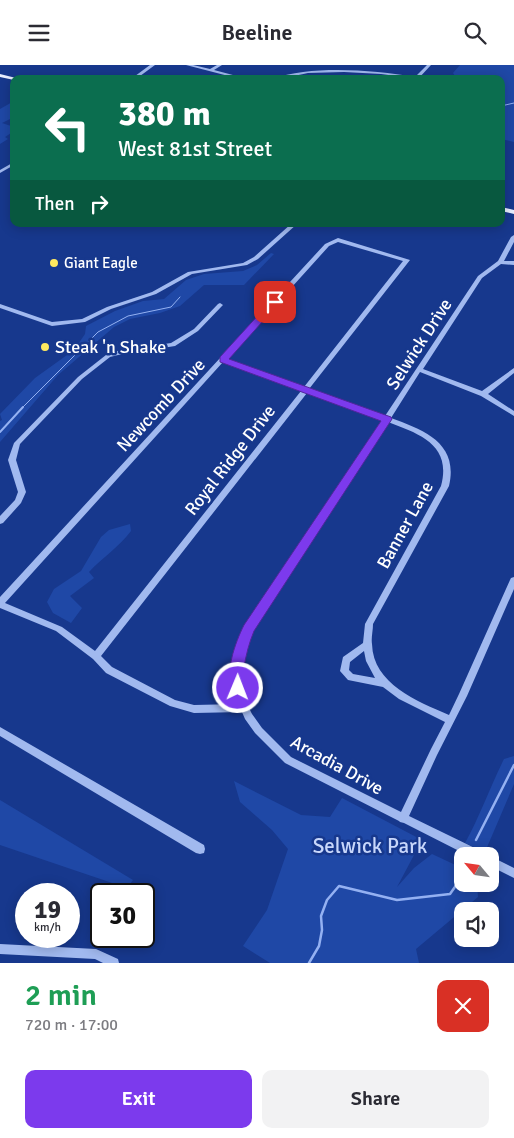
<!DOCTYPE html>
<meta charset="utf-8">
<style>
:root{--surface:#fff;--page:#f2f2f3;--text:#2b2b33;--muted:#7c7c81;--accent:#7c3aed}
body{margin:0;font-family:Signika,sans-serif;background:var(--page);color:var(--text);height:100vh;display:flex;flex-direction:column;font-size:19px;white-space:nowrap}
*{box-sizing:border-box;margin:0}
p{font-size:16px;color:var(--muted)}
.icon{flex:none;width:28px;height:28px;fill:none;stroke:currentColor;stroke-width:2;stroke-linecap:round;stroke-linejoin:round}
.map{position:relative;height:898px;overflow:hidden}
.side{display:flex;flex-direction:column;background:var(--surface);flex:1}
.side>*{flex:none}
.hud{position:absolute;left:10px;top:10px;width:495px;height:152px;border-radius:10px;box-shadow:0 2px 12px #0003;background:#0b6e4f;color:#fff;overflow:hidden}
.needle{width:32px;rotate:299deg}
.tools{position:absolute;left:454px;top:782px;display:grid;gap:10px}
.tools a{display:grid;place-items:center;width:45px;height:45px;border-radius:10px;background:var(--surface);box-shadow:0 2px 12px #0003;font-size:25px}
.speed{position:absolute;left:15px;top:818px;display:flex;gap:10px;font-size:25px;font-weight:700;text-align:center}
.speed>*{display:grid;place-content:center;width:65px;height:65px;border-radius:50%;background:var(--surface);box-shadow:0 2px 12px #0003;line-height:1}
.speed small{font-size:12px;font-weight:400}
.speed .limit{border:2px solid #111;border-radius:8px;background:#fff;color:#111}
.pin{position:absolute;display:grid;place-items:center;width:42px;height:42px;color:#fff;margin:-21px;border-radius:10px;box-shadow:0 2px 8px #0006}
.me{position:absolute;width:55px;margin:-28px;rotate:1deg;stroke-linejoin:round;filter:drop-shadow(0 0 4px #0008)}
.turn{display:flex;align-items:center;gap:18px;height:105px;padding:0 25px;font-size:22px}
.turn .icon{width:65px;height:65px;stroke-width:2.5}
.turn b{display:block;font-size:35px;line-height:42px}
.then{display:flex;align-items:center;height:48px;padding:0 25px;background:#0003;gap:10px;font-size:19px}
.round{display:grid;place-items:center;flex:none;width:52px;height:52px;border-radius:10px;background:var(--page)}
.head{display:flex;align-items:center;justify-content:space-between;height:85px;padding:0 25px}
h1{font-size:30px;font-weight:600;line-height:38px;color:#1e9e55}
.button{display:flex;gap:10px;margin-top:auto;padding:10px 25px}
.button a{flex:1;height:58px;border-radius:10px;background:var(--accent);color:#fff;font-size:20px;font-weight:600;line-height:58px;text-align:center}
.button a+a{background:var(--page);color:var(--text)}
header{display:flex;justify-content:space-between;align-items:center;height:65px;padding:0 25px;background:var(--surface);font-size:22px;font-weight:600}
.map>svg:first-child{display:block}
</style>
<header><svg class="icon" aria-label="menu" viewBox="0 0 24 24"><path d="M4 6h16M4 12h16M4 18h16"/></svg>Beeline<svg class="icon" aria-label="search" viewBox="0 0 24 24"><circle cx="10" cy="10" r="6"/><path d="M15 15l6 6"/></svg></header>
<div class="map">
<svg width="514" height="898" viewBox="0 0 514 898">
<rect width="100%" height="100%" fill="#17388d"/>
<!-- green -->
<path fill="#1f48a6" d="M460 0H514V77L501 74V14H457L453 8Z
M14 36V52L2 58 14 62V66L5 72 8 74 0 79V44Z
M271 188 274 189 244 220H204L180 241 160 248 130 254 114 262 58 310 0 377V356L2 355 0 349 35 313 74 285 85 269 86 261 115 246 143 236 164 234 186 215 204 209 243 206 257 200Z
M130 459 131 466C119 482 103 492 89 507L94 513 70 531 82 543 71 558 53 548 47 537 54 524 81 506 101 472 109 465Z
M514 691V719L485 787 465 778C480 751 490 722 504 694Z
M234 716 301 750 330 752 342 733 422 775 397 822 414 803 432 789 462 803V819H477L478 832 416 884 419 898H270L243 881 267 845 288 784 272 765 240 737Z
M0 735 133 815 127 823 0 780Z"/>
<g fill="none" stroke-linecap="round" stroke-linejoin="round">
<!-- stream-far2 -->
<path stroke="#94b1f2" stroke-width="1" d="M501 41 514 38
M22 343 98 267 128 251 171 242 180 232"/>
<!-- stream-far1 -->
<path stroke="#94b1f2" stroke-width="2" d="M0 367 23 342"/>
<!-- stream -->
<path stroke="#94b1f2" stroke-width="2.5" d="M476 775 514 700
M309 898 319 881 322 865 321 851 327 835 339 821 397 835 450 829 457 819 462 803"/>
<!-- minor -->
<path fill="#a1b9ef" fill-rule="evenodd" d="M150 0H155L136 14H131Z
M186 0H193L210 4 217 0H222L214 5 248 14H240Z
M427 0H431L418 14 381 9 344 7 308 8 280 14H272C313 0 372 5 415 12Z
M14 97V100L0 108V105Z
M291 159H297L258 194 247 200 192 209 156 229 111 244 85 257 52 261 0 243V239L52 257 82 254 107 242 152 227 188 207 243 198 254 192Z
M514 170V177L504 196H514V200L501 199 482 213 423 304 482 326 514 303V308L488 329 514 346V351L481 331 420 307 391 353C424 365 459 378 449 421L373 559C373 566 371 573 372 579 373 619 417 636 449 650L459 629 510 515 511 513 514 512V524L467 631 437 690 409 751 483 787 484 791H469L404 758 400 757 399 756 285 698 255 668 245 654 242 647 194 648 170 641 106 608 93 594 56 566 0 543V532L325 179 338 173 410 195 309 324 385 351 478 211 498 196 511 172ZM338 177 403 196 304 322 227 294 329 181ZM223 297 301 326 95 586 62 562 5 538ZM307 328 382 355 245 562C235 585 229 614 238 639L194 640 175 635 112 602 101 591ZM388 357C420 369 452 380 441 421L365 559 363 578 343 592 340 606 348 615 383 622 399 634 445 657 431 684 401 747 291 692 262 663 252 649 246 637 243 622 242 605 245 586 252 565ZM364 586 366 596 375 613 353 609 349 605 350 597Z
M220 238 223 240 222 241 198 266 175 281 118 290 110 292 82 314 20 379 16 395 26 427 21 438 3 458 0 459V451L15 435 18 427 8 395 14 378 78 312 106 290 117 286 171 278 194 264 218 239Z
M0 662 204 780 205 784 204 788 200 789 196 788 0 671Z
M489 791H490L514 803V813L490 801Z
M0 879 96 884 118 894 119 898H103L95 894 0 889Z"/>
<!-- major -->
<path fill="#e9efff" fill-rule="evenodd" d="M0 9 16 13V14H14V15L0 12Z
M501 142 514 145V149L501 146Z"/>
</g>
<!-- route -->
<path fill="#7c3aed" stroke="#51269a" d="M272 235 280 237 229 294 391 352 392 354 254 566C249 578 246 590 244 602 243 611 246 619 243 627L238 629 233 627C224 608 235 578 244 560L381 356 220 297V292Z"/>
<!-- markers -->
<g fill="#ffe95f" stroke="#17388d" stroke-width="2">
<circle cx="54" cy="198" r="5"/>
<circle cx="45" cy="282" r="5"/>
</g>
<g text-anchor="middle" stroke-width="5" stroke-linejoin="round" paint-order="stroke">
<!-- far-poi labels -->
<g font-size="15" fill="#fff" stroke="#17388d" text-anchor="start">
<text x="64" y="203">Giant Eagle</text>
</g>
<!-- street labels -->
<g font-size="18" fill="#fff" stroke="#17388d">
<text transform="translate(419 279) rotate(-57)" y="6">Selwick Drive</text>
<text transform="translate(161 340) rotate(-47)" y="6">Newcomb Drive</text>
<text transform="translate(230 395) rotate(-52)" y="6">Royal Ridge Drive</text>
<text transform="translate(405 460) rotate(-61)" y="6">Banner Lane</text>
<text transform="translate(337 700) rotate(29)" y="6">Arcadia Drive</text>
</g>
<!-- poi labels -->
<g font-size="18" fill="#fff" stroke="#17388d" text-anchor="start">
<text x="55" y="288">Steak 'n Shake</text>
</g>
<!-- near-park labels -->
<g font-size="21" fill="#c8d7fb" stroke="#17388d">
<text x="370" y="788">Selwick Park</text>
</g>
</g>
</svg>
<div class="tools">
<a><svg class="needle" viewBox="-14 -14 28 28"><path d="M0-13l5 13h-10z" fill="#e53935"/><path d="M0 13l5-13h-10z" fill="#7c7c81"/></svg></a>
<a><svg class="icon" aria-label="sound" viewBox="0 0 24 24"><path d="M4 9h4l5-4v14l-5-4H4zM17 9q2 3 0 6"/></svg></a>
</div>
<div class="speed"><div>19<small>km/h</small></div><div class="limit">30</div></div>
<div class="pin" style="left:275px;top:237px;background:#d93025"><svg class="icon" aria-label="arrive" viewBox="0 0 24 24"><path d="M6 21V4h12l-3 4 3 4H6"/></svg></div>
<svg class="me" style="left:238px;top:623px" viewBox="-20 -20 40 40"><circle r="17" fill="#7c3aed" stroke="#fff" stroke-width="3"/><path d="M0-11L8 9 0 5-8 9z" fill="#fff"/></svg>
<div class="hud">
<div class="turn"><svg class="icon" aria-label="left" viewBox="0 0 24 24"><path d="M17 20v-9H6M10 6l-5 5 5 5"/></svg><div><b>380 m</b>West 81st Street</div></div>
<div class="then">Then<svg class="icon" aria-label="right" viewBox="0 0 24 24"><path d="M7 20v-9h11M14 6l5 5-5 5"/></svg></div>
</div>
</div>
<section class="side">
<div class="head"><div><h1>2 min</h1><p>720 m · 17:00</p></div><a class="round" style="background:#d93025;color:#fff"><svg class="icon" aria-label="close" viewBox="0 0 24 24"><path d="M6 6l12 12M18 6L6 18"/></svg></a></div>
<div class="button"><a>Exit</a><a>Share</a></div>
</section>
